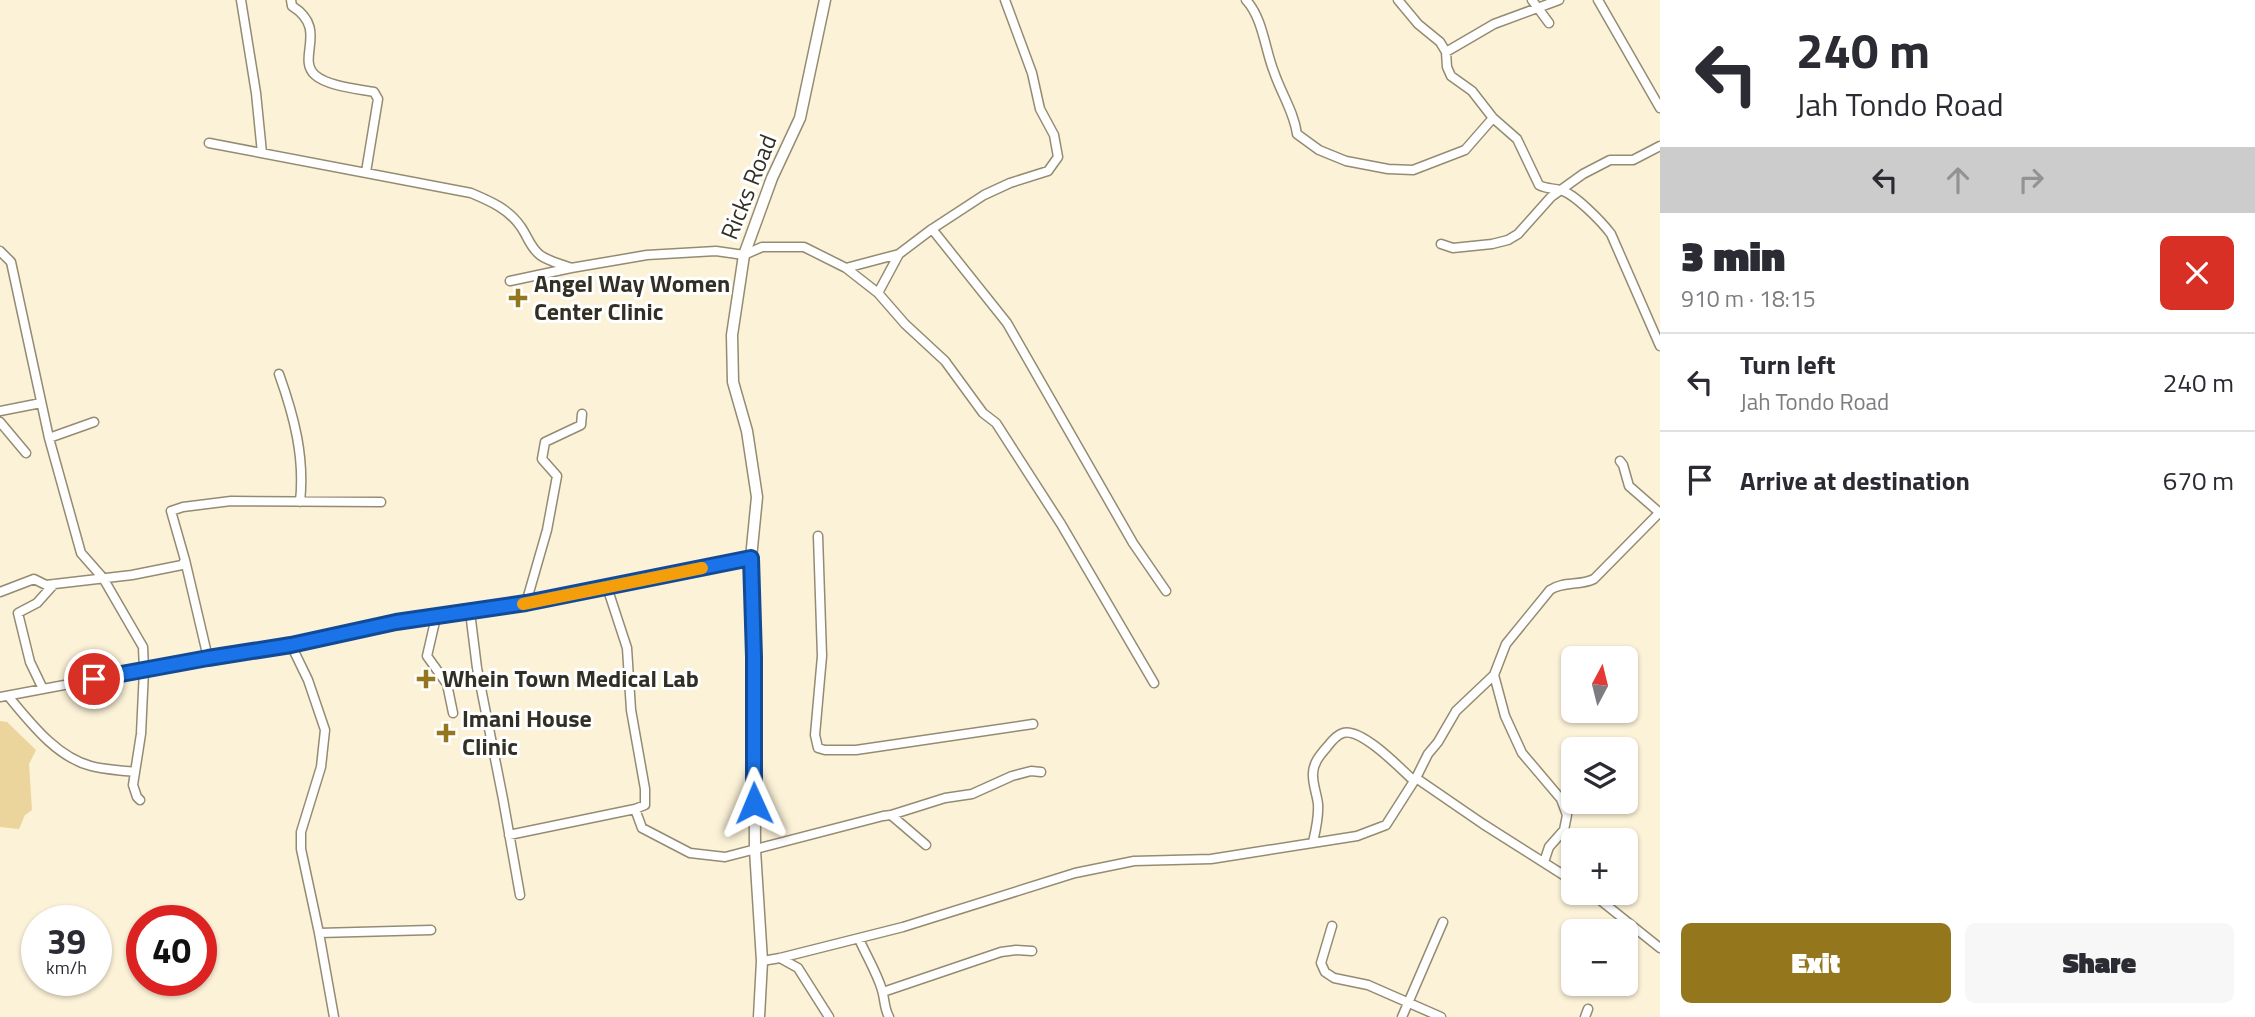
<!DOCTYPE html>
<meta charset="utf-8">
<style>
:root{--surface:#fff;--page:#f7f7f7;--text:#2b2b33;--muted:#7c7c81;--line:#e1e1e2;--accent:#94761d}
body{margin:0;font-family:"Titillium Web",sans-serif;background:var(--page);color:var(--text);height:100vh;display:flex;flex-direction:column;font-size:26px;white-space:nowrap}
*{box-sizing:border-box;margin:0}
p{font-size:23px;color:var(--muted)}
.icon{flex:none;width:38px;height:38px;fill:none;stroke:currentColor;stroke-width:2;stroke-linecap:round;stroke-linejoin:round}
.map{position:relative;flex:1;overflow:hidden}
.sheet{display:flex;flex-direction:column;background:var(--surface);width:595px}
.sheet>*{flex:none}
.banner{background:#fff;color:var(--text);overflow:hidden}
.needle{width:46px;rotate:7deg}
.buttons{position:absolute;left:1561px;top:646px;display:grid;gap:14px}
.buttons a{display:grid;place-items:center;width:77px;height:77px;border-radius:10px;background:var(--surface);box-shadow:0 2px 5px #0004;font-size:35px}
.speed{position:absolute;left:21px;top:905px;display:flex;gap:14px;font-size:35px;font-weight:700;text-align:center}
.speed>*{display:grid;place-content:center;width:91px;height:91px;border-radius:50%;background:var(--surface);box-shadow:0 2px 5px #0004;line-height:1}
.speed small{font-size:18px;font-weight:400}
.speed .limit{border:10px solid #d22;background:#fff;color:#111}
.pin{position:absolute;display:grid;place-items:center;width:60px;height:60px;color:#fff;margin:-30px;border:4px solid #fff;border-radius:50%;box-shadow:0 2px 7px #0007}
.me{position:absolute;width:77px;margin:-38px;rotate:359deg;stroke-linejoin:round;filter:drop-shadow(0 0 5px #0008)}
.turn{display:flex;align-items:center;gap:24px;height:147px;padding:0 21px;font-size:32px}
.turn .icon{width:91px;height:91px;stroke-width:2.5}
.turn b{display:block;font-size:49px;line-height:60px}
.lanes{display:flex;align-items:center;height:66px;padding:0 21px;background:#0003;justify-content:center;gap:35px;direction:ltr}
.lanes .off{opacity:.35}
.round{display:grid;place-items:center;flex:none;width:74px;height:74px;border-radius:10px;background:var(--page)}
.summary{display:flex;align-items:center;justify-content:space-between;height:119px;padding:0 21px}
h1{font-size:42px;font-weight:800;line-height:52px}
.action{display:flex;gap:14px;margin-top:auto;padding:14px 21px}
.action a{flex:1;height:80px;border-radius:10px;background:var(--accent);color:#fff;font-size:28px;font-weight:800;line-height:80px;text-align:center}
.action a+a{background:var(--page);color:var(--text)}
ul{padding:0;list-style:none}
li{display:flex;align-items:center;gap:21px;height:98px;padding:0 21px;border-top:2px solid var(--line)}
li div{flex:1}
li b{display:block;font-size:26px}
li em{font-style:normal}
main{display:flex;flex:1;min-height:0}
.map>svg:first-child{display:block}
</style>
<main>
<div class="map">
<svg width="1660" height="1017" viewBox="0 0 1660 1017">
<rect width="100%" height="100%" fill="#fcf2d8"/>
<!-- green -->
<path fill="#ebd59d" d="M0 721 7 722 36 750 29 764 32 810 25 815 19 829 0 827Z"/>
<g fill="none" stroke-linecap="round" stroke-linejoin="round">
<defs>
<path id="minor" d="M241 0 256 93 262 153
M291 0 292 6C329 29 296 58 315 75 327 86 358 89 374 92L378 99 366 172
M1246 0C1263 18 1265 50 1274 72 1281 93 1294 112 1297 134L1319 150 1346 161 1388 169 1413 170 1465 150 1493 118 1472 91 1451 76 1447 67 1446 52 1440 42 1418 24 1398 0
M1532 0 1549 23
M1598 0 1660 108
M1446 52 1494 24 1559 0
M1493 118 1517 139 1539 185C1546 189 1553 188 1560 190 1574 193 1602 222 1611 234L1660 346
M209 143 471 193C490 201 509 209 521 227 528 237 530 247 540 255 548 261 561 264 571 268
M932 229 1007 323 1133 543 1166 591
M1441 244 1453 248 1492 244 1508 240 1518 234 1551 197 1583 174 1610 160H1633L1660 146
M0 251 11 262 49 438 81 553 103 578 143 647 144 670 141 734 133 785 137 797 140 800
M846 268 878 293 905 324 945 361 983 413 996 423 1061 524 1154 683
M510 281 571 268 647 255 716 251 744 255 762 247H804L846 268 899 254
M878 293 899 254 932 229 984 195 1010 183 1048 171 1058 157 1054 135 1040 109 1032 73 1005 0
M279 374C294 416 305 457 300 502
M0 411 41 403
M0 422 26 453
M49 438 94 422
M1620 461 1623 465 1629 486 1660 513
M818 536 822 656 815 735 818 748 825 750H856L1033 724
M185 560 208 658
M607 587 627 648 631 710 645 789V805L635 809 642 828 690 853 725 857 883 816 891 815 926 845
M0 592 34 579 46 585 132 575 182 565 185 560 171 511 183 507 231 501 381 502
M526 603 547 530 557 476 542 459 545 442 581 425 582 414
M470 612 477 668 503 799 520 895
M436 617 427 656 447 684 453 713
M291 645 308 680 325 730 321 767 301 832V849L319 933 334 1017
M1494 675 1505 716 1522 753 1561 799 1567 815 1564 830 1549 847 1544 862
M43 689 30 662 18 613 37 603 54 584
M8 696C30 722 56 757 91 766 105 770 121 770 135 772
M0 697 208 658 291 645 396 622 526 603 751 558
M891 815 945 798 972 794 1012 776 1031 771 1041 772
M509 835 635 809
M1313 842C1316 829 1319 817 1318 804 1317 795 1313 785 1313 776 1312 765 1319 756 1327 747 1331 742 1336 735 1343 733 1361 727 1401 769 1414 781
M1573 881 1483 824 1416 778 1428 754 1438 742 1456 711 1494 675 1506 644 1550 590C1563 581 1580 586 1594 579L1660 512
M1590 892 1660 948
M1332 926 1321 963 1325 972 1334 978 1368 985 1441 1017
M319 933 431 930
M859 939C866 955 877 973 882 990 885 1000 884 1008 889 1017
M780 958 798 968 829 1017
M762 961 780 958 903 927 1075 873 1134 861 1211 859 1357 836 1386 825 1416 778
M883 992 1001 952 1016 950 1032 951
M1402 1017 1443 922
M1585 1017 1588 1009"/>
<path id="tertiary" d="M759 1017 762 961 755 850 754 657 751 558 757 497 747 431 733 382 732 335 744 255 772 178 800 118 825 0"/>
</defs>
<!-- minor casing -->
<use href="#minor" stroke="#948b73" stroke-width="11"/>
<!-- tertiary casing -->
<use href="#tertiary" stroke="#948b73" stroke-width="13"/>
<!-- minor -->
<use href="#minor" stroke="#fff" stroke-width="8"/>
<!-- tertiary -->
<use href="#tertiary" stroke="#fff" stroke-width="10"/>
</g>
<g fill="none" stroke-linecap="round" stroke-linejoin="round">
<defs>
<path id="route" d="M94 679 208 658 291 645 396 622 526 603 751 558 754 657V803"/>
</defs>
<!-- route casing -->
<use href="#route" stroke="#114b97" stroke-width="18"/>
<!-- route -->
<use href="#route" stroke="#1a73e8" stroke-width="12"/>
<!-- slow -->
<path stroke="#f59e0b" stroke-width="12" d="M523 604 702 568"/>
</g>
<!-- markers -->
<g fill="#94761d" stroke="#fff" stroke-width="2.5">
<path d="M514.5 287.5h7v7h7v7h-7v7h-7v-7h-7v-7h7z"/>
<path d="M422.5 668.5h7v7h7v7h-7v7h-7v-7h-7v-7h7z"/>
<path d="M442.5 722.5h7v7h7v7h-7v7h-7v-7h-7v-7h7z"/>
</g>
<g text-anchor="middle" stroke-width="6" stroke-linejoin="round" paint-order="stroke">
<!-- street labels -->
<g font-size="24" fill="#322f24" stroke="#fff">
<text transform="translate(749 187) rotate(-68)" y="8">Ricks Road</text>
</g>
<!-- poi labels -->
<g font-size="24" font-weight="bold" fill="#322f24" stroke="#fff" text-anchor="start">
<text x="534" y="292">Angel Way Women<tspan x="534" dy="28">Center Clinic</tspan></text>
<text x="442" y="687">Whein Town Medical Lab</text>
<text x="462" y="727">Imani House<tspan x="462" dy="28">Clinic</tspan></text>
</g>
</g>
</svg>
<div class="buttons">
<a><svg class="needle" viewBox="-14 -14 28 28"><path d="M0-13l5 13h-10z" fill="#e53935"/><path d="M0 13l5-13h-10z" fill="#7c7c81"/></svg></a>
<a><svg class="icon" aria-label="layers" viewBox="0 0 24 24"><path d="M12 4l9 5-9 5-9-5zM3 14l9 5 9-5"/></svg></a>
<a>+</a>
<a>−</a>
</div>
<div class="speed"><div>39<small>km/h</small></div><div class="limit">40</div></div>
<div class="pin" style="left:94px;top:679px;background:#d93025"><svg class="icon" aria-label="arrive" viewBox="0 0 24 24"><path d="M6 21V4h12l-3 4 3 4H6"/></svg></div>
<svg class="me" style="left:754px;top:803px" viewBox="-20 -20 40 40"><path d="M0-17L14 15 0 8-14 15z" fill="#1a73e8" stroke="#fff" stroke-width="4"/></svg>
</div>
<section class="sheet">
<div class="banner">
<div class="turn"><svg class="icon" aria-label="left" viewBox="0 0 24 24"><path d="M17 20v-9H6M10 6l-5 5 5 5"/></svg><div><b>240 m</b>Jah Tondo Road</div></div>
<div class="lanes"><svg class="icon" aria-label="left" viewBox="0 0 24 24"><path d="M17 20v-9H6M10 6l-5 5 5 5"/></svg><svg class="icon off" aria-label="ahead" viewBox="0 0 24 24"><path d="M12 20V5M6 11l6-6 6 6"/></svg><svg class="icon off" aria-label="right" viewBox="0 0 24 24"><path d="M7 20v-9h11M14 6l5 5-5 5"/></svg></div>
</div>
<div class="summary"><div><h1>3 min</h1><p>910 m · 18:15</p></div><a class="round" style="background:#d93025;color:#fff"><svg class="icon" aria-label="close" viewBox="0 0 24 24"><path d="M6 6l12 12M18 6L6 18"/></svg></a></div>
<ul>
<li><svg class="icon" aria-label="left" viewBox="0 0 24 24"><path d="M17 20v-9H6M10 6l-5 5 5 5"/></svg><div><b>Turn left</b><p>Jah Tondo Road</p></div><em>240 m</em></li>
<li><svg class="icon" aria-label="arrive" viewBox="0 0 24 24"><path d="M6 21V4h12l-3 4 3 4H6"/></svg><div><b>Arrive at destination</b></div><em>670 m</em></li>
</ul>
<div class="action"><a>Exit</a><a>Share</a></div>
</section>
</main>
